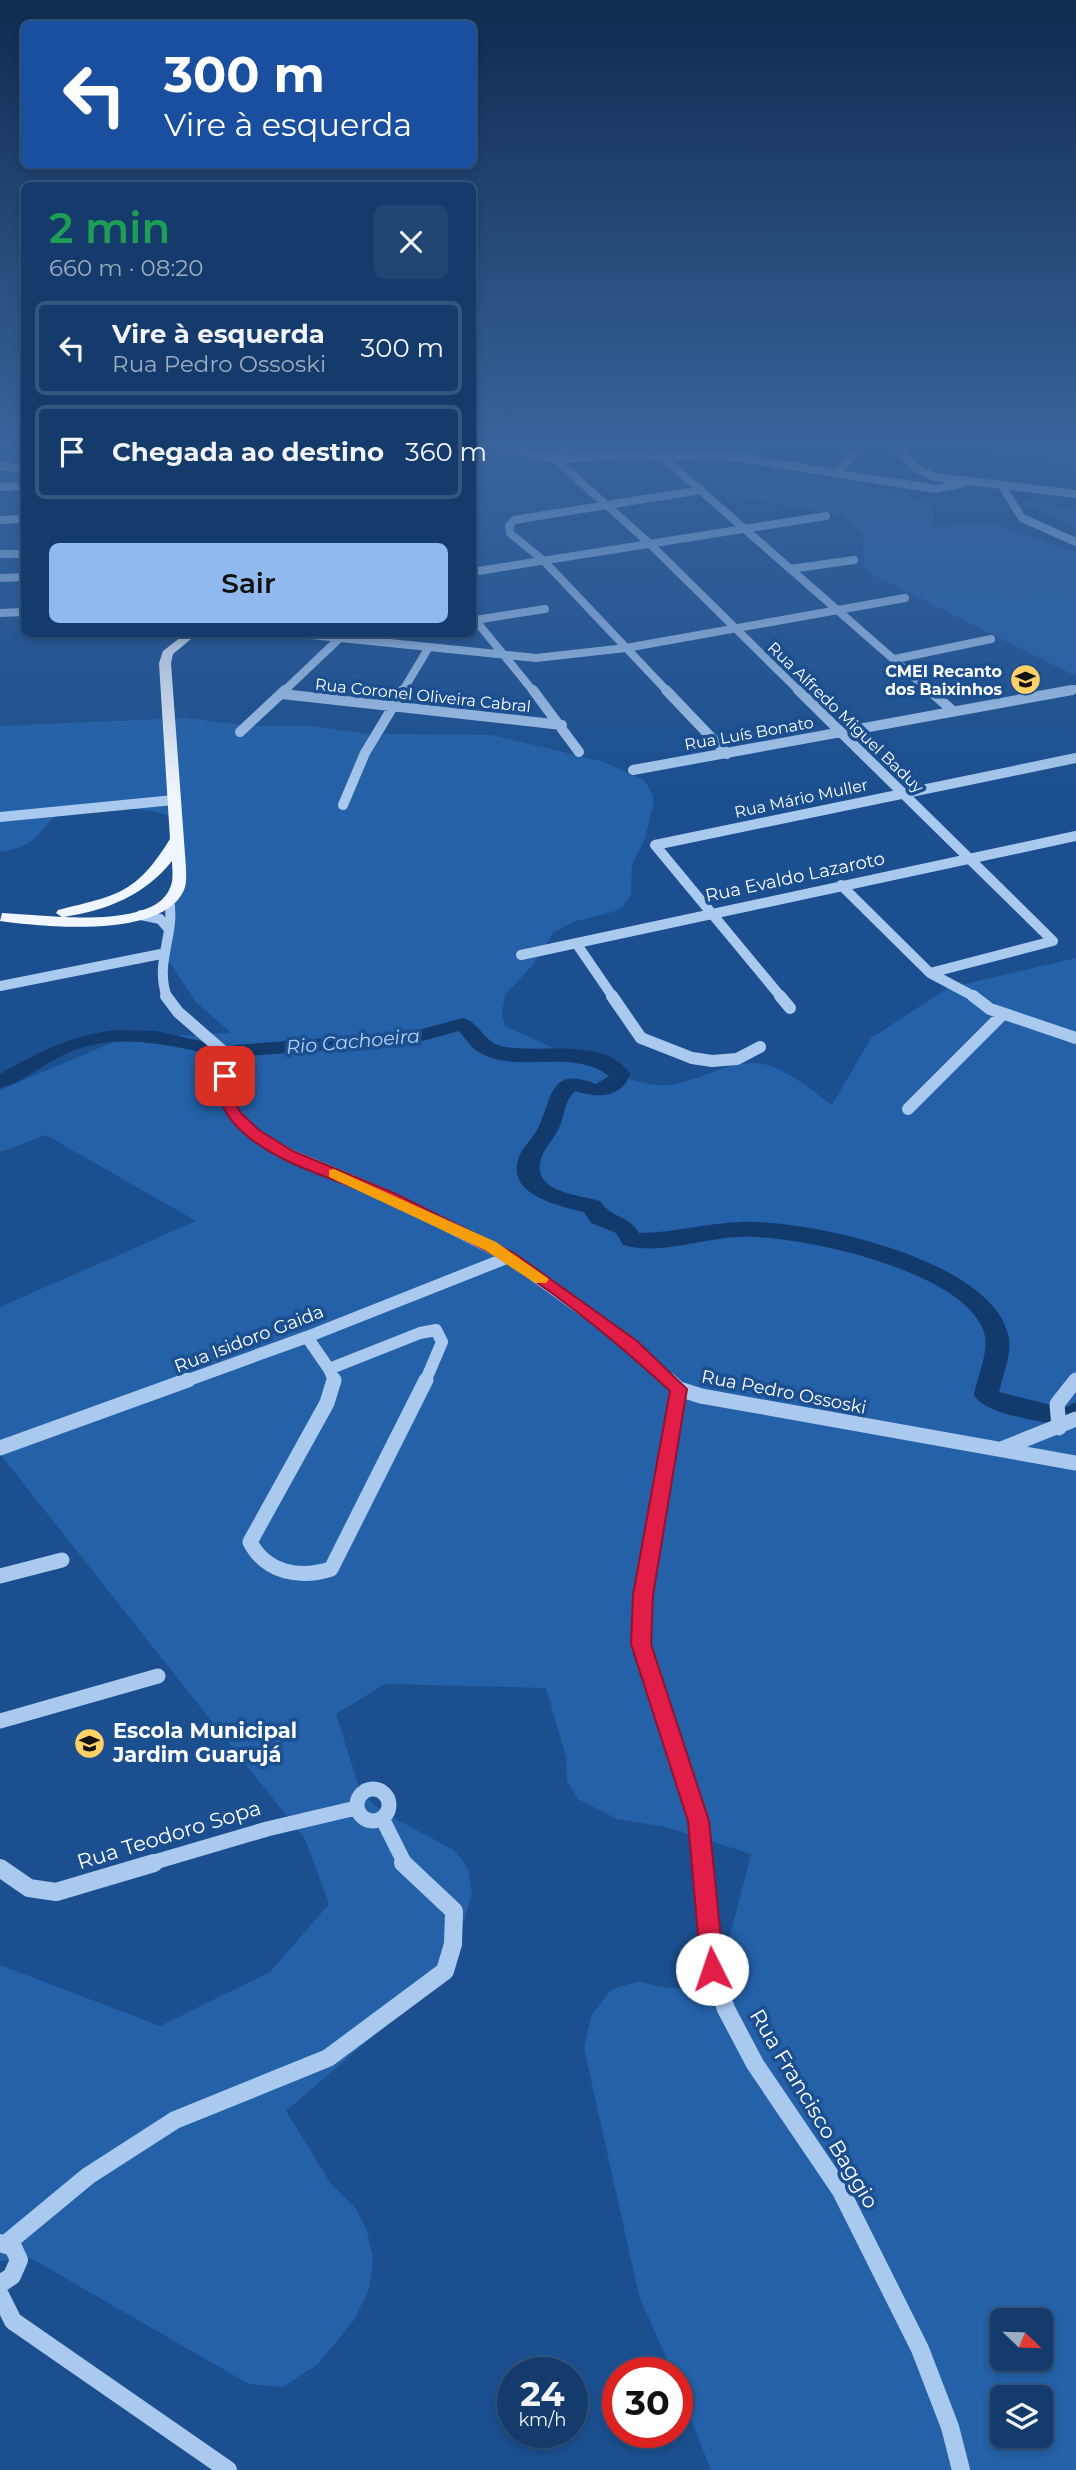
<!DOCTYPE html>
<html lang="pt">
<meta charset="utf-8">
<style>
:root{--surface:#143b6b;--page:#214673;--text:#f1f3f6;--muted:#9dadc1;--line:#33557e;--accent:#90b9f0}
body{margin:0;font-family:Montserrat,sans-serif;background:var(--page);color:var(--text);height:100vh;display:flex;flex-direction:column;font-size:26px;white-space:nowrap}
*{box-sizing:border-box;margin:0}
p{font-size:23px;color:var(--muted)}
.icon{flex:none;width:38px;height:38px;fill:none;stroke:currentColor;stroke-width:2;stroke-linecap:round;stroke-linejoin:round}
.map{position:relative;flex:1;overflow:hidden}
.details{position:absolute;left:21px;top:182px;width:455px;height:455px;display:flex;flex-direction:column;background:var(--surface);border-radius:10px;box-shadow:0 4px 10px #0003,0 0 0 2px var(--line)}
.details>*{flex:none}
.guide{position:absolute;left:21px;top:21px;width:455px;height:147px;border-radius:10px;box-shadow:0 4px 10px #0003,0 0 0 2px var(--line);background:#1a4fa0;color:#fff;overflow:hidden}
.needle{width:46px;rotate:113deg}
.fabs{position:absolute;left:990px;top:2308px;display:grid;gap:14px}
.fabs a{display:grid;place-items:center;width:63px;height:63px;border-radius:10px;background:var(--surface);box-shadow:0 4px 10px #0003,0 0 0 2px var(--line);font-size:35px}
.speed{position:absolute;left:497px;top:2357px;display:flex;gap:14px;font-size:35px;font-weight:700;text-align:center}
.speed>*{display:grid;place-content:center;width:91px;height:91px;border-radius:50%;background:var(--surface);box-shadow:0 4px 10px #0003,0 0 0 2px var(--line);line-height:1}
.speed small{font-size:18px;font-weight:400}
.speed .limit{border:10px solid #d22;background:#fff;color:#111}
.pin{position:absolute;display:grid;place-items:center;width:60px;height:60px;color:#fff;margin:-30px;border-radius:14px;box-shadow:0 4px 10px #0006}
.me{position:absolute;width:77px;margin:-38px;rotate:356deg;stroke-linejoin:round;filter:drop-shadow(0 0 5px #0008)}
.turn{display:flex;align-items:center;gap:24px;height:147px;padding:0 28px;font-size:32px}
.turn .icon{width:91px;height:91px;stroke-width:2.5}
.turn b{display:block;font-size:49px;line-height:60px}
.round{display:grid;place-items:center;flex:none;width:74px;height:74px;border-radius:10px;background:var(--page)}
.summary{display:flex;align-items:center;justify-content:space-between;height:119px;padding:0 28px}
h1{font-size:42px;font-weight:600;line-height:52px;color:#1e9e55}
.primary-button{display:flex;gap:14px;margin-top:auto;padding:14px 28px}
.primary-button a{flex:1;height:80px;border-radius:10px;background:var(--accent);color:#111;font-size:28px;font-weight:600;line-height:80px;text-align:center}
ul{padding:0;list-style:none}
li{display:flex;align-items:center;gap:21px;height:94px;margin:0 14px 10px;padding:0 14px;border:4px solid var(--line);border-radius:10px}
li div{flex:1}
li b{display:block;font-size:26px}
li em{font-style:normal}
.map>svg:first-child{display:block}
</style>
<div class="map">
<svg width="1076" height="2470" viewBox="0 0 1076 2470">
<rect width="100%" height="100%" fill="#1b4f8f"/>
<!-- green -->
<path fill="#2461a8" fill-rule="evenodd" d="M990 447H1076V479L1066 474 1047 457H1011Z
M728 461 760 475 846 481 931 503 934 526 991 523 1076 552V676L873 575 863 565 864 535 843 516 717 493C711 485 711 471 716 463Z
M1030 500 1076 510V528L1023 504V501Z
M184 718 253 726H312L367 734 492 735 604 762 644 780 653 795V805L645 839 632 865 631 895 623 906 613 912 576 921 554 932 531 967 505 995 502 1014 505 1026C547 1044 604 1075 649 1084 689 1092 724 1057 763 1064 788 1069 812 1091 832 1105L871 1038 948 988 1076 958V2470H711L677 2385V2373H673L639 2296 584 2048 591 2016 612 1989 639 1981 660 1987 716 1991 751 1854 666 1827 617 1819 578 1799 567 1781 566 1757 546 1688 385 1684 336 1714 361 1794 386 1814 454 1850 468 1868 472 1892 465 1918 450 1950 414 2001 286 2111 331 2184 355 2207 367 2231 373 2259 369 2289 354 2320 318 2364 283 2387 249 2384 30 2258 0 2261V1965L160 2026 270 1972 329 1904 305 1839 0 1454V1307L196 1221 46 1135 0 1152V1090L121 1039 231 1033 196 1002 166 957 183 824C162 804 84 804 58 816 46 821 43 831 35 838 26 847 12 850 0 852V726ZM1003 2320H1041V2359H1003ZM1003 2398H1041V2436H1003Z"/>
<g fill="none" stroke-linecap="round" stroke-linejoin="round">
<!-- river -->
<path fill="#123a6d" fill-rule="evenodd" d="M463 1018C479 1022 484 1042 501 1046 539 1055 604 1035 630 1074 622 1099 595 1098 575 1091 564 1101 565 1117 558 1130 553 1140 544 1148 541 1159 531 1192 578 1195 600 1201 612 1219 629 1215 639 1233 673 1233 706 1223 740 1222 807 1219 990 1259 1008 1334 1013 1352 1003 1374 999 1392L1064 1408 1076 1402V1425L1064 1426C1041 1421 985 1415 974 1395 977 1377 990 1351 984 1332 964 1270 797 1234 739 1237 701 1238 662 1256 623 1245L616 1233 591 1223 584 1212C559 1206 505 1195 519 1157 523 1147 532 1139 537 1130 553 1099 548 1065 596 1084L609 1076C571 1047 516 1076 477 1051 470 1046 465 1038 459 1031L412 1044 235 1057 225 1051 235 1045 411 1032Z
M118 1030 155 1031 219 1045 222 1049 212 1055C163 1043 110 1032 63 1055 42 1065 22 1083 0 1088V1074C39 1052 73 1034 118 1030Z"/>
<!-- minor-far4 -->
<path stroke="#a9c9ee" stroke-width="8" d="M500 447 555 459 625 455
M651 447 931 692
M897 447 915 468 935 477 1076 494
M619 457 721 455 936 489 963 483
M555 459 650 544 800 692
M555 459 569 447
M0 466 24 470
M836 474 853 455
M1002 486 1022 518 1076 542
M0 487 24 486
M0 520 24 519
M0 554H24
M790 569 854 560
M472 572 826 516
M0 578 24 577
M0 613 24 612
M472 616 534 692
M475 620 545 609
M301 634 536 658 626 648 905 598
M895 659 991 639
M283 692 344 634
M402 692 429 647
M668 692 544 561 510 533 509 526 514 520 701 490
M1062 692 1076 689"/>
<!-- minor-far3 -->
<path stroke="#a9c9ee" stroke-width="10" d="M533 690 579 752
M666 690 727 754
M798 690 1053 941
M929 690 953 711
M282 694 562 725
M240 732 285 690
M633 770 1072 690
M343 805 365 753 403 690
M0 817 174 800
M841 885 930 973 975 997
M141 915 160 919 167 927
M576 943 613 997
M521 955 1076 836
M930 973 1053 941
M0 986 161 954
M167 997C154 963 176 933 169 900
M781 997 655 845 1076 758"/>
<!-- minor-far2 -->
<path stroke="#a9c9ee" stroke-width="12" d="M166 996 178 1012 225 1053 226 1100 235 1115 253 1133 288 1154 388 1196 509 1257 631 1345 671 1382
M612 996 641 1038 692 1058 712 1061 737 1059 760 1047
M780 996 790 1008
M973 996 990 1009 1076 1038
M908 1109 1003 1014
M307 1337 329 1369
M329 1369 335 1382
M329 1369 420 1333 436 1330 442 1342 425 1382
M183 1382 307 1337 509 1257"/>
<!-- minor-far1 -->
<path stroke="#a9c9ee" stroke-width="15" d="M334 1380 327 1403 250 1542C266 1573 300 1579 331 1569L426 1380
M669 1380 679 1389 701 1396 1076 1463
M679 1389 643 1595 641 1644 698 1821 702 1864
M1059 1428 1057 1404 1076 1380
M0 1448 188 1380
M1004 1448 1076 1419
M0 1576 62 1560
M0 1721 158 1676
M357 1805a16 16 0 1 1 32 0a16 16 0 1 1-32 0Z
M382 1818 405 1864
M148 1864 267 1829 356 1808"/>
<!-- minor -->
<path stroke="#a9c9ee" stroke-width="18" d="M702 1863 712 1969 726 2009 755 2064 841 2191 920 2349 950 2427 961 2470
M0 1868 29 1888 56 1892 154 1863
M0 2243 13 2247 19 2260 12 2276 0 2284
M7 2243 88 2176 175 2120 328 2058 445 1971 453 1944 454 1911 403 1863
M0 2295 13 2321 228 2470"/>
<!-- major -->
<path fill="#f0f6ff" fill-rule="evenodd" d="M185 634H197L173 654 171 663 186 868C186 875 187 883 184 890 163 939 43 927 0 921L2 913 62 917 56 913 58 910C118 895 136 894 170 839L159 663 163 651ZM172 861C172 869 174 880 170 888 158 920 92 918 64 917 107 910 144 896 172 861Z"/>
</g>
<!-- sky -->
<linearGradient id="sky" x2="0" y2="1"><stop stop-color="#0f2b4f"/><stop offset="0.56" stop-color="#39639b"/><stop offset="1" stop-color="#39639b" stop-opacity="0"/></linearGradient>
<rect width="1076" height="793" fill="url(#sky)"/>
<!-- route -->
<path fill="#e11d48" stroke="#92132f" stroke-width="2" d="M225 1072 232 1076 233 1100 241 1113 259 1130 293 1151 394 1193 514 1253 637 1341 687 1389 653 1595 651 1644 709 1821 724 1969 720 1976 712 1980 704 1976 701 1969 688 1821 631 1644 633 1595 670 1391C619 1344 562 1297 503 1260 466 1238 424 1220 385 1201 340 1179 285 1168 246 1135 226 1118 218 1103 218 1076Z"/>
<!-- slow -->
<path fill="#f59e0b" d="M334 1169 496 1242 549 1279 546 1283H535L485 1250 329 1177V1170Z"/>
<!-- icons -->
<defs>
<symbol id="school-disc" viewBox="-11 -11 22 22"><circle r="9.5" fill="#ffd166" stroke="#1b4f8f"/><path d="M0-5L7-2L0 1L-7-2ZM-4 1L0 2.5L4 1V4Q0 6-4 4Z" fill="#111"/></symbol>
</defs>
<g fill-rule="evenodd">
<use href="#school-disc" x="1008" y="662" width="35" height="35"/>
<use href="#school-disc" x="72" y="1726" width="35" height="35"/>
</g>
<g text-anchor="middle" stroke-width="7" stroke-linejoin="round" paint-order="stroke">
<!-- far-poi labels -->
<g font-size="16" font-weight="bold" fill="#fff" stroke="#1b4f8f" text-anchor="end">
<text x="1002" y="677">CMEI Recanto<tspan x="1002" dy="18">dos Baixinhos</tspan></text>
</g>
<!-- far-street labels -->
<g font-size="16" fill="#fff" stroke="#1b4f8f">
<text transform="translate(423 695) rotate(6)" y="6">Rua Coronel Oliveira Cabral</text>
<text transform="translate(846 717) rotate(44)" y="6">Rua Alfredo Miguel Baduy</text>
<text transform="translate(749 733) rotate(-10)" y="6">Rua Luís Bonato</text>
<text transform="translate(801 798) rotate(-12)" y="6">Rua Mário Muller</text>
</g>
<!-- street labels -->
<g font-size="18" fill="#fff" stroke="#1b4f8f">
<text transform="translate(795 877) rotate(-12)" y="6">Rua Evaldo Lazaroto</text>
<text transform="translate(249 1339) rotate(-21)" y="6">Rua Isidoro Gaida</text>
<text transform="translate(784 1392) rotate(11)" y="6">Rua Pedro Ossoski</text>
</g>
<!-- water labels -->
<g font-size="19" font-style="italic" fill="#b5d3f5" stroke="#1b4f8f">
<text transform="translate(353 1041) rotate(-5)" y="7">Rio Cachoeira</text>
</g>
<!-- near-poi labels -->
<g font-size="21" font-weight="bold" fill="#fff" stroke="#1b4f8f" text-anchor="start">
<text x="113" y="1738">Escola Municipal<tspan x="113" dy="24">Jardim Guarujá</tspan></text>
</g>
<!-- near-street labels -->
<g font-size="21" fill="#fff" stroke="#1b4f8f">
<text transform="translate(169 1835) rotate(-17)" y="7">Rua Teodoro Sopa</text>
<text transform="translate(814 2109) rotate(59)" y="7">Rua Francisco Baggio</text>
</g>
</g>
</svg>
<div class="fabs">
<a><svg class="needle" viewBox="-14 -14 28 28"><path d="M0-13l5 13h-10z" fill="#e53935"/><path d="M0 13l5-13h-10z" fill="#9dadc1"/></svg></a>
<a><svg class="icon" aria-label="layers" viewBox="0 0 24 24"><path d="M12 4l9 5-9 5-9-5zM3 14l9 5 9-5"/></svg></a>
</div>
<div class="speed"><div>24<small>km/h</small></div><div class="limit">30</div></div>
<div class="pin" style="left:225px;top:1076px;background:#d93025"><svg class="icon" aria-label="arrive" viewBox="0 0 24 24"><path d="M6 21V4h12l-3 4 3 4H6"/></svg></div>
<svg class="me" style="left:712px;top:1969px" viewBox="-20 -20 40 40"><circle r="19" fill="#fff"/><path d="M0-13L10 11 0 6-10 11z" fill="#e11d48"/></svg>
<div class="guide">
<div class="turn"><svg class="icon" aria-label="left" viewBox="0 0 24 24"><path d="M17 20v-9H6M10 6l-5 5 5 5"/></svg><div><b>300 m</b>Vire à esquerda</div></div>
</div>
<section class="details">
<div class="summary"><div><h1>2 min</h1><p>660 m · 08:20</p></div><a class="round"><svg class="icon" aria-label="close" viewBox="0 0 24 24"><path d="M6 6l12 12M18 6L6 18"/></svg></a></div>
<ul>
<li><svg class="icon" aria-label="left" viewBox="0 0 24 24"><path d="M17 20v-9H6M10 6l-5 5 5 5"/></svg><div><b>Vire à esquerda</b><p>Rua Pedro Ossoski</p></div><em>300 m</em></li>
<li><svg class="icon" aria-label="arrive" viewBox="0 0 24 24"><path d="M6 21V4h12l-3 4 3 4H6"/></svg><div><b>Chegada ao destino</b></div><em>360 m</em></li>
</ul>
<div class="primary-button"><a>Sair</a></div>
</section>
</div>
